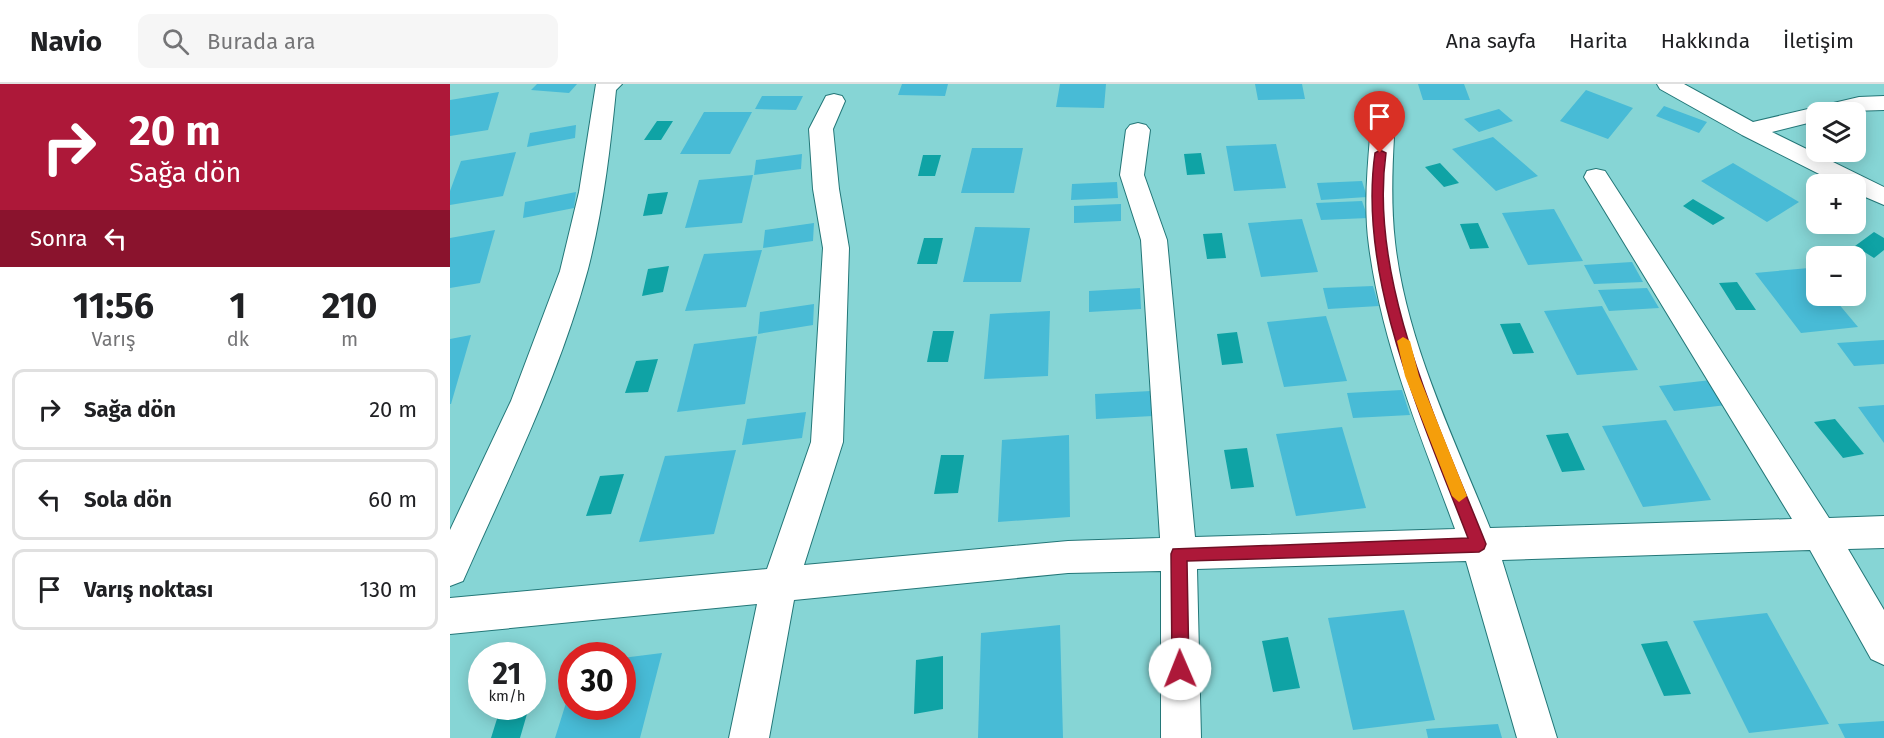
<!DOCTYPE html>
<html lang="tr">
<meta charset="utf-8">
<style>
:root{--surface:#fff;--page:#f6f6f6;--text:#202124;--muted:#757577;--line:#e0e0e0}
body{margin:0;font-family:"Fira Sans",sans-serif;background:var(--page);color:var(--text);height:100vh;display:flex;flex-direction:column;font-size:22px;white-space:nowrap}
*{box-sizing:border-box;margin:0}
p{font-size:20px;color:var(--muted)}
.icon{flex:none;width:33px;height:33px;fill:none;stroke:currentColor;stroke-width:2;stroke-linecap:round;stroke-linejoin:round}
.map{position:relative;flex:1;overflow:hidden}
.sheet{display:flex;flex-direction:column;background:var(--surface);width:450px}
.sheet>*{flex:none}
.guide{background:#ad1839;color:#fff;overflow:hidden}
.tools{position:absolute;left:1356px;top:18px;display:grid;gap:12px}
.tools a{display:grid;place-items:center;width:60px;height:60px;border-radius:12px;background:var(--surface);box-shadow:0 3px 15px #0003;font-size:30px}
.speed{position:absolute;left:18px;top:558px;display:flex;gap:12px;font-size:30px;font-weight:700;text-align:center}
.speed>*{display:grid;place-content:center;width:78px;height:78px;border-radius:50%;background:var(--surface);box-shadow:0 3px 15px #0003;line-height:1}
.speed small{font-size:15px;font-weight:400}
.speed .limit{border:9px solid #d22;background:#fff;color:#111}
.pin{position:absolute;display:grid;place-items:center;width:51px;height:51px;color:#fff;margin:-62px -26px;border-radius:50% 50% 50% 0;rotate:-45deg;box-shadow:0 0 6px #0007}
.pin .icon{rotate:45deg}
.me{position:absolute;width:66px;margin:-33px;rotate:359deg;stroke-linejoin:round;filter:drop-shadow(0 0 4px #0008)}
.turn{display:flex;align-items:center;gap:21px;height:126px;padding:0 30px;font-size:27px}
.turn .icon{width:78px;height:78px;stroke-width:2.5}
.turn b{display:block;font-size:42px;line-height:51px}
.then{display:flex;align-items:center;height:57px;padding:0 30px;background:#0003;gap:12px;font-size:22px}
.eta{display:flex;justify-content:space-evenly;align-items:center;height:102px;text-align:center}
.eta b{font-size:36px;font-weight:700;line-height:42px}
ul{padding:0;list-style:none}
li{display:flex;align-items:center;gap:18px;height:81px;margin:0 12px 9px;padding:0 18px;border:3px solid var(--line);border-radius:12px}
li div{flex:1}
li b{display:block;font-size:22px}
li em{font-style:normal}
header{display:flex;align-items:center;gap:36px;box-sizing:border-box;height:84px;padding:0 30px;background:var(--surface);border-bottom:2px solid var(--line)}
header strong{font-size:28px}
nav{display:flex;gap:33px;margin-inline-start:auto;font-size:21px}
.search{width:420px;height:54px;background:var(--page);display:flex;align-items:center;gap:15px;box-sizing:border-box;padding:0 21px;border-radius:12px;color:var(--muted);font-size:22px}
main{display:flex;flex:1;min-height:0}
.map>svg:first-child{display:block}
</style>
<header>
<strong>Navio</strong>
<div class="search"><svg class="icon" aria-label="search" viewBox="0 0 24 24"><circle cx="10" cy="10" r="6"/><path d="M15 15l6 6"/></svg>Burada ara</div>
<nav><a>Ana sayfa</a><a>Harita</a><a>Hakkında</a><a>İletişim</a></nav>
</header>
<main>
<section class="sheet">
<div class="guide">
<div class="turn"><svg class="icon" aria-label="right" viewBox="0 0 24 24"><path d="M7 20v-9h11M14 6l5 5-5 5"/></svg><div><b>20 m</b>Sağa dön</div></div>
<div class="then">Sonra<svg class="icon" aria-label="left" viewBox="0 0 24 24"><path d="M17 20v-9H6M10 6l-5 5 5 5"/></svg></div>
</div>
<div class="eta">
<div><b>11:56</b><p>Varış</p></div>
<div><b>1</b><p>dk</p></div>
<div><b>210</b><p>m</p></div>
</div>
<ul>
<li><svg class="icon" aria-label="right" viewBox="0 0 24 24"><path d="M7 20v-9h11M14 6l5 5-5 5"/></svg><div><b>Sağa dön</b></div><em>20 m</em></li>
<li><svg class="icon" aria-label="left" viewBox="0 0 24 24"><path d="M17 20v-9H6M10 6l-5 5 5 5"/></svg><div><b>Sola dön</b></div><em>60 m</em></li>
<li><svg class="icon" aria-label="arrive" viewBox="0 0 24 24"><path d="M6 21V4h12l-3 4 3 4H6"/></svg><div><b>Varış noktası</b></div><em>130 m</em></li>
</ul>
</section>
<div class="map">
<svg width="1434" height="654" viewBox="0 0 1434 654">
<rect width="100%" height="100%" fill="#86d5d5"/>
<!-- water -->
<path fill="#0fa3a5" d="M207 37H223L211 56H194Z
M751 69 755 90 737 91 734 70Z
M473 71H491L485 92H468Z
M990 79 1009 99 994 103 975 83Z
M218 108 212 130 193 132 198 110Z
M1243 115 1275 134 1263 141 1233 122Z
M1028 139 1039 164 1020 165 1010 140Z
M1424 148 1434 154V166L1424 174 1405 162Z
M772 149 776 174 757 175 753 150Z
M474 154H493L487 180H467Z
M219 182 213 208 192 212 198 185Z
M1287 198 1306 226H1286L1269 199Z
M1070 239 1084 269 1063 270 1050 240Z
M483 247H504L498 278H477Z
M787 248 793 279 772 281 767 250Z
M208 275 198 308 175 309 186 277Z
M1385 335 1414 370 1393 374 1364 338Z
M1118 349 1135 386 1112 388 1096 351Z
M797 364 804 403 781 405 774 366Z
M491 371H514L508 409 484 410Z
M174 390 161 430 136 432 150 392Z
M838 553 850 604 823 608 812 557Z
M1217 557 1241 610 1214 612 1191 560Z
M493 572V625L464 630 466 576Z
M51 622 79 623 70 654H41Z"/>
<!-- building -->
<path fill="#48bbd6" d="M87 0H127L119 9 81 6Z
M452 0H498L495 12 448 11Z
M610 0H656L654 24 606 23Z
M805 0H852L855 15 808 16Z
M968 0H1014L1020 16H973Z
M1136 6 1183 24 1158 55 1110 37Z
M49 8 38 46 0 52V16Z
M312 12H353L346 26 305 25Z
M1214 22 1257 38 1249 49 1206 32Z
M1049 25 1063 37 1029 48 1014 35Z
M254 28H302L280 70H230Z
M126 41 125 54 77 63 80 49Z
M1043 53 1088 92 1046 107 1002 65Z
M826 60 836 104 784 107 776 62Z
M522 64H573L564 109H511Z
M66 68 53 112 0 121V107L11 77Z
M352 70 351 85 304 91 306 76Z
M1283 79 1349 118 1317 138 1251 97Z
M303 91 292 139 235 144 249 96Z
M912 97 917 113 871 116 867 99Z
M667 98 668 114 621 116 622 100Z
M126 108 124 124 73 134 75 118Z
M912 117 918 134 871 136 866 119Z
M671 120V137L624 139V122Z
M1104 125 1133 177 1078 181 1052 129Z
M852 135 868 188 811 193 798 139Z
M364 139 363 157 313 164 315 146Z
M525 143 580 144 571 198H513Z
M45 146 30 199 0 204V154Z
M312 166 296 223 235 227 254 170Z
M1182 178 1193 198 1144 200 1134 181Z
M1359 184 1366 193V212H1382L1408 243 1351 249 1305 189Z
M923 202 929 222 878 225 873 204Z
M690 204 691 225 639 228V207Z
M1197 204 1209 224 1159 227 1148 206Z
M364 220 363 241 308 250 310 228Z
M1152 222 1188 286 1127 291 1094 227Z
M600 227 598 292 534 295 540 230Z
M876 232 897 297 834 303 817 238Z
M21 251 1 320H0V255Z
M307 252 295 320 227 328 244 260Z
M1434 256V280L1404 282 1387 259Z
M1261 296 1277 321 1224 327 1209 302Z
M952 306 960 331 903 334 897 309Z
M701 307 703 332 646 335 645 310Z
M1434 321V359L1408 323Z
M356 328 352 354 292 361 297 335Z
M1216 336 1261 416 1193 423 1152 342Z
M892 343 916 424 846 432 826 350Z
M619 351 620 433 548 438 552 356Z
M286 366 264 450 189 458 215 372Z
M954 526 985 636 903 646 878 534Z
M1317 529 1379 640 1299 649 1243 537Z
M610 541 613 654H528L531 549Z
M212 569 190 654H105L121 603 122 622H172V574Z
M1434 637V654H1395L1388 640Z
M1048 640 1052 654H978L976 645Z"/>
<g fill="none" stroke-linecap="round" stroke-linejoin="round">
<defs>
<path id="minor" d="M146 0H172L166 6C160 67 153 126 138 185 109 293 58 395 13 497L0 502V446L61 317 110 187 129 108Z
M1207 0H1234L1303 38 1409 13 1434 12V26L1366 28V37L1322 48 1434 103V121L1406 109V100H1389L1292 51 1210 5Z
M384 10 392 12 395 17 383 45 389 105 399 164 393 358 354 481 618 457 710 454 691 156 670 91 676 46 680 41 688 39 696 41 700 46 694 91 717 156 745 453 1005 445C971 352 932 261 919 162 914 126 917 89 920 53L924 48 932 46 940 48 944 53C942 88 941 123 945 158 956 257 1003 352 1040 444L1342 435 1134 93 1137 87 1146 85 1155 87 1379 434 1434 432V464L1398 465 1434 526V581L1421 575 1360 466 1052 476 1107 654H1067L1016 477 747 485 751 654H711V487L618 489 344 516 319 654H279L307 520 0 550V514L317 485 361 358 373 164 363 105 359 45 376 12Z"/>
</defs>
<!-- minor casing -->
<use href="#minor" stroke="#237778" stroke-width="2"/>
<!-- minor -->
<use href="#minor" fill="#fff" fill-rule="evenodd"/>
</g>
<!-- route -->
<path fill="#ad1839" stroke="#701025" stroke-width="1.5" d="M930 66 936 69C918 197 990 344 1036 460L1034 465 1029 468 737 477 739 585 736 591 730 593 724 591 722 585 721 470 723 465 1018 454C974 339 907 195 925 69Z"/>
<!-- slow -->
<path fill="#f59e0b" d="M953 253 960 257 969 292 1017 412 1009 418 1002 412 955 292 947 257Z"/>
</svg>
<div class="tools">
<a><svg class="icon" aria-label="layers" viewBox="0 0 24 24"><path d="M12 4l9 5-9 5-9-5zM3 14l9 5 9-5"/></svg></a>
<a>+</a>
<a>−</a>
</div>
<div class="speed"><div>21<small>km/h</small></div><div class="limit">30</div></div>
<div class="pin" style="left:930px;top:69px;background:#d93025"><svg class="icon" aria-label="arrive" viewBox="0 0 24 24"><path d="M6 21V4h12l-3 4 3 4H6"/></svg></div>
<svg class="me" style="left:730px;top:585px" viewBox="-20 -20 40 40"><circle r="19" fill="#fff"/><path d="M0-13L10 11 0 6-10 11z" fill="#ad1839"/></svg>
</div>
</main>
